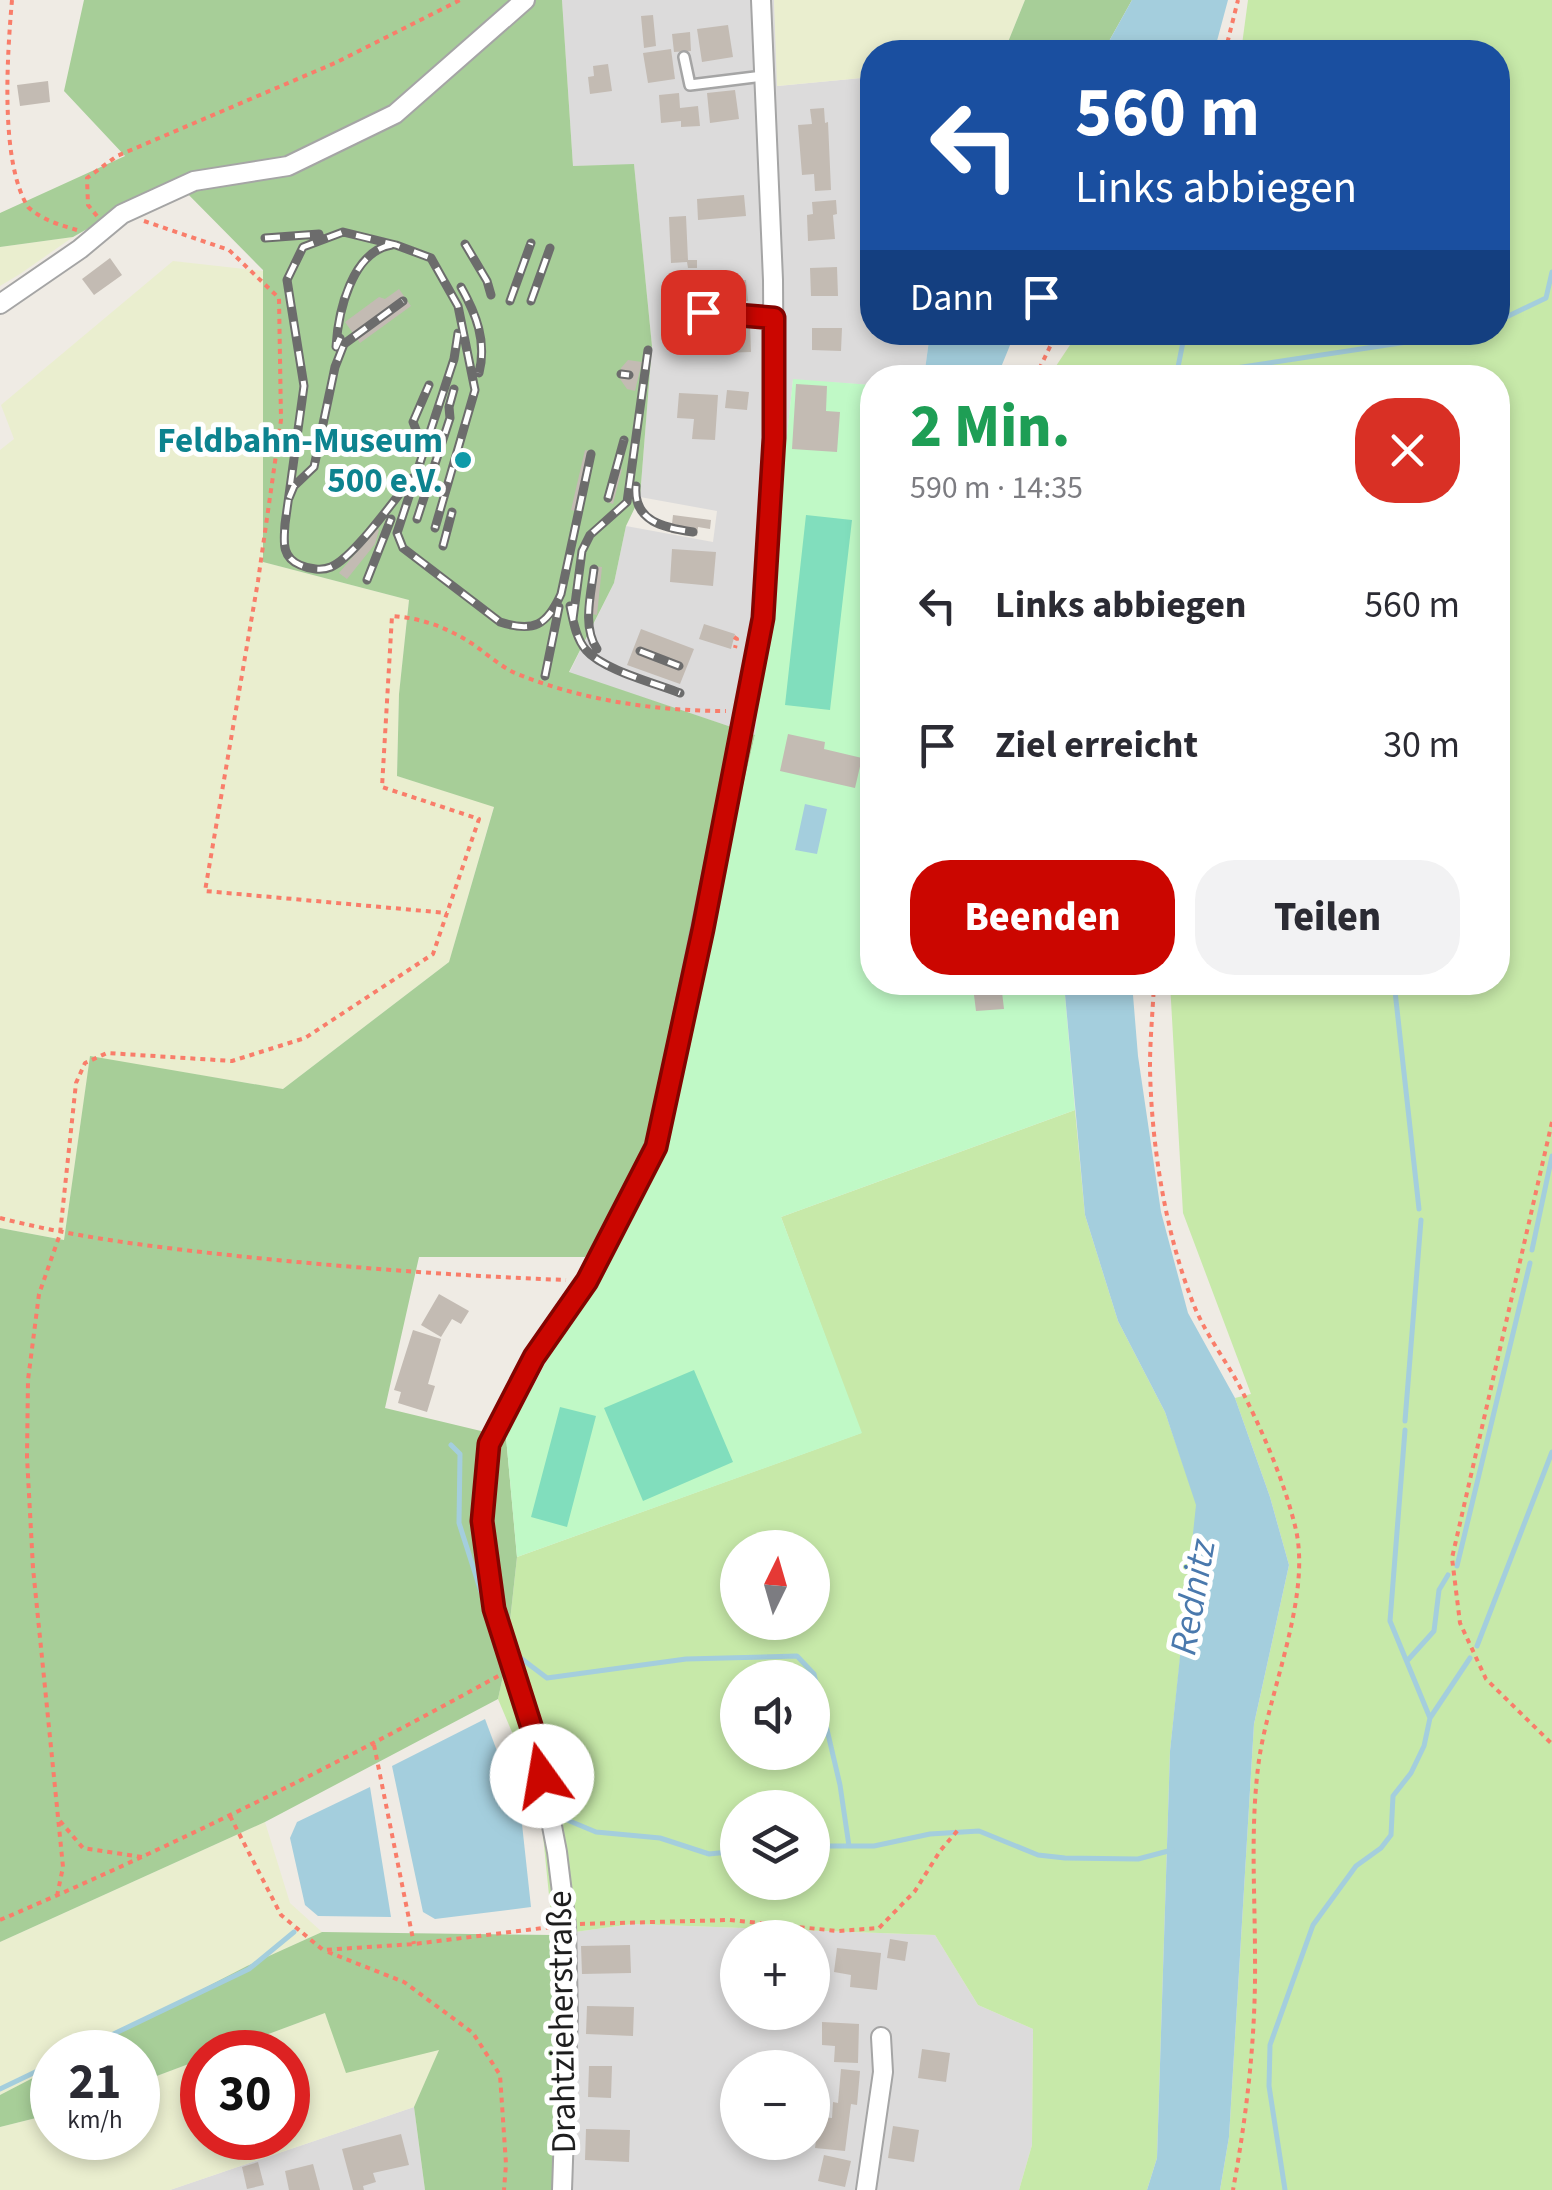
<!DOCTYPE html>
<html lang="de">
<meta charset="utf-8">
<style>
:root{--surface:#fff;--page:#f2f2f3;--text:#2b2b33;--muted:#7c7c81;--accent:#cb0600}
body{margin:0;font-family:"Source Sans 3",sans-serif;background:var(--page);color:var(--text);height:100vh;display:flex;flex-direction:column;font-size:38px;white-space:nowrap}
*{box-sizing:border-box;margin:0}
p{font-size:32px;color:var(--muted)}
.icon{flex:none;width:55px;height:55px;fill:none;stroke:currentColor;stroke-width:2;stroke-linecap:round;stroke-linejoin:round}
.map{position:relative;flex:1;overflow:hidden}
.drawer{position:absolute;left:860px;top:365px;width:650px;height:630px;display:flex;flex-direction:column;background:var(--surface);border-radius:40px;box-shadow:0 5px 15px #0003}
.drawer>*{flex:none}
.top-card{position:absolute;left:860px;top:40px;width:650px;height:305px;border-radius:40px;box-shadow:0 5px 15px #0003;background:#1a4fa0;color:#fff;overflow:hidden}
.needle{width:65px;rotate:5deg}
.buttons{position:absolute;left:720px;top:1530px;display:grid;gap:20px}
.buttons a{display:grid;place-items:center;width:110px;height:110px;border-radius:50%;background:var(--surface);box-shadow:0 5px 15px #0003;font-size:50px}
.speed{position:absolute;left:30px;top:2030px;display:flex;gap:20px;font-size:50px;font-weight:700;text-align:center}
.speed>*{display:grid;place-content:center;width:130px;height:130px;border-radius:50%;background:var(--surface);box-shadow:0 5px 15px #0003;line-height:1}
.speed small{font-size:25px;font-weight:400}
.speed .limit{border:15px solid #d22;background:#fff;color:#111}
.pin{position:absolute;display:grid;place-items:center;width:85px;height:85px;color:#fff;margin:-42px;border-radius:20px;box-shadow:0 5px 15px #0006}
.me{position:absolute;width:110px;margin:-55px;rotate:347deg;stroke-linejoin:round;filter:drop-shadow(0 0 8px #0008)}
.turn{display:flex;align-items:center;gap:35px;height:210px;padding:0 50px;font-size:45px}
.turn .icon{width:130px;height:130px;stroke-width:2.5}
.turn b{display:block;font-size:70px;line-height:85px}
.then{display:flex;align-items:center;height:95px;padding:0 50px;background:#0003;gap:20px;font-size:38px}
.round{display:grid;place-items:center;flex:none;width:105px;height:105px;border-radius:40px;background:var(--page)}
.summary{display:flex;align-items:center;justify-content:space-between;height:170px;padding:0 50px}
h1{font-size:60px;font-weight:800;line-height:75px;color:#1e9e55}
.primary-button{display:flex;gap:20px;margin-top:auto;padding:20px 50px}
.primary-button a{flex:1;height:115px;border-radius:40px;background:var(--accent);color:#fff;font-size:40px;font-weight:800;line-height:115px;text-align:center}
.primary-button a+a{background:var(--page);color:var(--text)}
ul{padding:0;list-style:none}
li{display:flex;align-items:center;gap:30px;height:140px;padding:0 50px}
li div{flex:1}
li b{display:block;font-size:38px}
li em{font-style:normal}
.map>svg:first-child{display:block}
</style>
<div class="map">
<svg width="1552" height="2190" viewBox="0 0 1552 2190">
<rect width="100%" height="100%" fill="#efebe4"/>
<!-- residential -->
<path fill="#dcdbdb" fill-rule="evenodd" d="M562 0H774L778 86 872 77V332L902 333 901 345 922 333H930L924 377 872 378V385L793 380 755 735 569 673 614 583 626 526 713 542 717 511 640 497 652 346 634 165 573 166Z
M633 1924 935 1935 978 2005 1033 2029 1032 2145 1019 2190H553L556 2031 553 1935ZM738 1938H812V2012H738ZM738 2068H812V2142H738Z
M414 2107 425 2190H170Z"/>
<!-- farmland -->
<path fill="#eaeecf" d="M774 0H1025L1004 52H872V77L777 86Z
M73 237 20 274 0 286V247Z
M173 261 263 271V562L409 600 399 694 397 776 494 806 449 962 283 1089 90 1057 64 1240 0 1228V450L14 439 1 405Z
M265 1822 290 1903 322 1932 247 1966 81 2052H52V2068L0 2095V1942Z
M325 2013 440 2049 414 2107 170 2190H0V2127L52 2114V2138H138V2083L202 2059V2138H288V2052H220Z"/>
<!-- grass -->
<path fill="#c7e9a9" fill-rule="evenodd" d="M1248 0H1552V2190H1220L1229 2137 1254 1724 1289 1565 1270 1497 1235 1398 1251 1394 1183 1213 1170 983 1498 982V378H1048L1078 333 1498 332V52H1241Z
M1075 1110 1085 1215 1118 1321 1165 1412 1197 1505 1170 1751 1157 2158 1147 2190H1019L1032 2145 1033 2029 978 2005 935 1935 633 1924 553 1935 539 1796 498 1699 505 1667 517 1557 861 1433 781 1217ZM738 1548H812V1622H738ZM738 1678H812V1752H738ZM738 1808H812V1882H738Z"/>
<!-- forest -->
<path fill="#a7ce98" d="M84 0H562L573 166 634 164 652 346 640 497 626 526 614 583 569 672 755 735 659 1150 585 1257H419L385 1408 506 1437 517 1557 505 1667 498 1699 265 1822 0 1942V1228L64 1240 90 1056 283 1089 449 962 494 807 397 776 399 694 409 600 263 562V270L174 180 73 237 0 247V213L125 156 64 91Z
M1025 0H1132L1103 52H1004Z
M322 1932 553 1935 556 2031 553 2190H425L414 2107 439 2050 346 2073 325 2013 220 2052H202V2059L138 2083V2052H81L247 1966Z
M52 2068V2114L0 2127V2095Z"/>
<!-- park -->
<path fill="#c0f9c6" d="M793 379 872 385V982L1064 983 1075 1110 781 1217 862 1433 517 1557 506 1437 659 1150 755 735Z"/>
<!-- pitch -->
<path fill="#81debd" d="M806 515 852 520 830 710 785 705Z
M694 1370 733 1462 643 1501 604 1408Z
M560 1407 596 1416 567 1527 531 1517Z"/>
<!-- water -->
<path fill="#a4cedd" d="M1132 0H1228L1214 52H1103Z
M930 333V332L1015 333 997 377H924Z
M805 804 827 809 817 854 795 850Z
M1064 983H1132L1138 1056 1161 1212 1188 1313 1235 1398 1270 1497 1289 1565 1254 1724 1229 2137 1220 2190H1147L1157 2158 1170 1751 1196 1505 1165 1412 1118 1321 1085 1215Z
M485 1719 521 1815 531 1907 435 1919 423 1912 392 1766Z
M370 1787 391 1917 318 1916 305 1905 290 1838 297 1822Z"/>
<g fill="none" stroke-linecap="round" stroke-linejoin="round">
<!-- stream -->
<path stroke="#a4cedd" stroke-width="5" d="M1498 321 1546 298 1552 272
M1185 332 1176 377 1473 332
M1394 982 1419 1209
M1532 1250 1552 1156
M1405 1421 1421 1220
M1405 1430 1390 1621 1430 1718
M451 1445 460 1454 459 1523 485 1604
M1457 1566 1530 1263
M1477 1646 1552 1452
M514 1653 547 1678 686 1659 797 1656 814 1674 840 1785 849 1846
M1407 1661 1434 1631 1439 1590 1448 1575
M560 1817 596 1832 660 1838 709 1854 738 1851
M812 1846H874L930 1834 979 1831 1038 1855 1065 1858 1138 1859 1172 1850
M76 2052 249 1969 294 1932
M0 2089 52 2064
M1285 2190 1269 2086 1270 2045 1313 1925 1356 1866 1381 1848 1391 1835 1393 1796 1411 1773 1424 1746 1430 1718 1470 1658"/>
</g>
<!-- building -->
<path fill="#c3bbb3" d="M653 15 656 46 644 48 641 16Z
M728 25 733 57 702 62 697 29Z
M690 32 691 51 674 52 672 34Z
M671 49 675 79 648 83 643 53Z
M608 64 612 91 590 94 588 77 594 76 593 66Z
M48 81 50 102 20 106 17 85Z
M735 90 739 119 710 123 707 93Z
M679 93 680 108 698 106 700 126 681 127V121L661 123 659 95Z
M824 108 825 123 828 122 831 190 815 191 814 174 802 175 798 125 812 124 810 109Z
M744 195 746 216 698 220 697 199Z
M836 200 837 214 833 215 835 239 808 241 807 215 813 214 812 202Z
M686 216 688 260H697V268H688L687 262 671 263 669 217Z
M110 258 122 275 94 295 82 279Z
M837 267 838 296H811L810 268Z
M746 280 748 301 730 303 728 281Z
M399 289 411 306 360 343 345 322 379 297 385 299Z
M670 315 700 316V346H670Z
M750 323 751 352 720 353 719 324Z
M812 328H842L841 351 812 350Z
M628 360 642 362 635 391 627 389 620 379 621 368Z
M796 384 827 386 826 411 840 412 837 452 792 449Z
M727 390 749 392 747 410 725 408Z
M679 393 718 395 715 440 692 439 694 419 677 418Z
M585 450 594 452 579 512 571 510Z
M613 467 622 469 613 504 605 501Z
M673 515 711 520 710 529 698 527 697 536 671 533Z
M376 529 379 530 375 544 347 579 339 573Z
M672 549 716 552 713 586 670 582Z
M590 566 602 567 597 615 586 613Z
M704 624 735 634 731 649 699 639Z
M641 629 694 649 680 684 627 665Z
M788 734 825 742 824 749 862 758 855 788 780 771Z
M1002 992 1004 1009 976 1011 974 995Z
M439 1294 469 1311 461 1324 452 1319 441 1337 421 1325Z
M413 1330 441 1339 428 1384 435 1386 427 1412 398 1403 401 1392 394 1390Z
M890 1939 908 1942 905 1961 887 1958Z
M630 1945 631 1973 582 1974 581 1946Z
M837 1948 881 1953 877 1990 850 1987 851 1975 834 1972Z
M587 2006 634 2007 633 2036 586 2034Z
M822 2022 859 2024 858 2063 834 2062 835 2046 822 2045Z
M922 2049 950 2053 946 2082 918 2078Z
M589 2066H612L611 2098 588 2097Z
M841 2069 860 2071 857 2105 851 2104 845 2151 815 2148 819 2117 832 2118 833 2102 838 2103Z
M893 2126 919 2130 914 2162 888 2158Z
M586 2129 630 2130 629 2162 585 2160Z
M401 2134 409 2165 373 2173 376 2182 363 2186 364 2190H353L342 2149Z
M824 2155 851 2161 845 2187 818 2181Z
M258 2162 264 2185 247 2189 242 2167Z
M313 2164 320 2190H289L285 2171Z"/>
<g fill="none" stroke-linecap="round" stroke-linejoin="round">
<defs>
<path id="service" d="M684 57 690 85 763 76
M703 313 773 318"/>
<path id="minor" d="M0 304 80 249 122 214 194 181 288 166 395 114 525 0
M562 2190 568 2015 566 1925 557 1852 535 1738 494 1609 482 1521 489 1444 534 1357 587 1281 656 1147 739 744 763 618 774 438 773 280 761 0
M866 2190 883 2072 881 2037"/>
</defs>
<!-- service casing -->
<use href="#service" stroke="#a5a5a5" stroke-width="14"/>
<!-- minor casing -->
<use href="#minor" stroke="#a5a5a5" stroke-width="22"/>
<!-- path -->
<path stroke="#f97d6a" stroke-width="4" stroke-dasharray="5 5" stroke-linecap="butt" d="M12 0C7 57 0 162 28 207 42 220 60 225 77 230
M1225 52 1238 0
M97 216 88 205 87 178 117 156 335 63 460 0
M144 221 229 250 279 298 281 420 258 581 205 891 447 913
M1035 378 1057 332
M734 637 737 639 735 648
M1154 982C1153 1010 1150 1038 1150 1066 1151 1142 1165 1232 1193 1303 1205 1334 1226 1360 1241 1389 1263 1432 1285 1483 1296 1530 1311 1598 1269 1691 1259 1760 1250 1826 1255 1891 1255 1957 1256 2036 1247 2113 1233 2190
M1552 1122 1452 1558 1460 1623 1486 1679 1552 1744
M0 1218C82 1239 163 1248 247 1257 354 1268 459 1276 566 1280
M374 1745 414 1944
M230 1816 281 1915 323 1950 414 1944 551 1927
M60 1821 83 1848 142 1857
M57 1896 63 1867 33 1568 27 1457 28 1380 39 1294 60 1234 76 1083 85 1063 107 1053 232 1061 305 1038 433 954 479 819 382 787 392 616C423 618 451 629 477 647 489 656 502 667 515 673 581 700 654 711 726 711
M0 1920C171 1847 337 1765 500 1675
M580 1924 729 1920 838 1931 879 1928 915 1891 940 1851 958 1830
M328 1952 404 1982 473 2033 500 2075 506 2164 504 2190"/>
<!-- service -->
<use href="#service" stroke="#fff" stroke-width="9"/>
<!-- minor -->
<use href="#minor" stroke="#fff" stroke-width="18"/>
<defs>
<path id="rail" d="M265 238 319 234
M465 244 487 281 491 295
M461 287C476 314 487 341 479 373
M510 301 531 243
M531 301 550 248
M458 333 454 359 397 533 403 548 500 622C534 633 547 625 561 594L591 454
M340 338 336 347C338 312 352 251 392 245
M621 374 629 375
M423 448 413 422 429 385
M412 478C394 500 354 557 331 567 322 571 309 569 300 565 281 557 284 541 285 524L304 386 287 280 303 247 343 232 396 245 431 258 458 306 475 390 435 528
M636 486C633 522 665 528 693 532
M289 498 294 486 314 467 335 367 344 344 403 301
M608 498 624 440
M417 519 450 418 449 407 454 389
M443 546 452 512
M594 569C591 594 582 627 597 649
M367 580 391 519
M570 606C573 620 576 639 586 650 603 670 655 683 680 693
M573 619 582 551 590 535 627 502 648 350
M640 651 679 666
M545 676 559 607"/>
</defs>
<!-- rail casing -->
<use href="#rail" stroke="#6c6c6c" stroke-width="9"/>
<!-- rail -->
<use href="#rail" stroke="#fff" stroke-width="5" stroke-dasharray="15" stroke-linecap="butt"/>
</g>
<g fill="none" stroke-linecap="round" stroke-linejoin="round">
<defs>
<path id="route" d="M542 1776 535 1738 494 1609 482 1521 489 1444 534 1357 587 1281 656 1147 703 929 763 618 774 438V318L703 312"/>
</defs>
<!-- route casing -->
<use href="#route" stroke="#840400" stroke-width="25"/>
<!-- route -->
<use href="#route" stroke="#cb0600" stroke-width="18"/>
</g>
<!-- markers -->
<circle fill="#0f9aa8" stroke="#fff" stroke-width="4" cx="463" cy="460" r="10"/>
<g text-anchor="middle" stroke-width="10" stroke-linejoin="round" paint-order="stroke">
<!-- culture labels -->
<g font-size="35" font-weight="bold" fill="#0d838f" stroke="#fff" text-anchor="end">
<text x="443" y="452">Feldbahn-Museum<tspan x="443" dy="40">500 e.V.</tspan></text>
</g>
<!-- street labels -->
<g font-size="35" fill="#1e1e1e" stroke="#fff">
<text transform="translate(561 2022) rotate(-91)" y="12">Drahtzieherstraße</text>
</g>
<!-- water labels -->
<g font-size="38" font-style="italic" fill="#4a79ad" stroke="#fff">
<text transform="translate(1192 1597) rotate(-80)" y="13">Rednitz</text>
</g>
</g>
</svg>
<div class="buttons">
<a><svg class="needle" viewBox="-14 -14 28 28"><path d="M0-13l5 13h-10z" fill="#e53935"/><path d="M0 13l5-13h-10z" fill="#7c7c81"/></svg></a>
<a><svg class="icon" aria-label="sound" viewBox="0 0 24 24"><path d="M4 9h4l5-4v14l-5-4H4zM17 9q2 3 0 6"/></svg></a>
<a><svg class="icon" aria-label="layers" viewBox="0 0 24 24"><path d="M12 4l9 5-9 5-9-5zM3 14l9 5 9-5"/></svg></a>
<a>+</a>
<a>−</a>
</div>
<div class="speed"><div>21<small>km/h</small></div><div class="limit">30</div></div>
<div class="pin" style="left:703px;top:312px;background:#d93025"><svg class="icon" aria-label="arrive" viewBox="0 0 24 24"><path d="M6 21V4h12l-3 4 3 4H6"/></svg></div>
<svg class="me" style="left:542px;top:1776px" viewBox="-20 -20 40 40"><circle r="19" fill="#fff"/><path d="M0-13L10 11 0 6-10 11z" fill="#cb0600"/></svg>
<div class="top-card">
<div class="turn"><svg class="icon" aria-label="left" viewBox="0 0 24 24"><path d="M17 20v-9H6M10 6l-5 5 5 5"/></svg><div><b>560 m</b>Links abbiegen</div></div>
<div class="then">Dann<svg class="icon" aria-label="arrive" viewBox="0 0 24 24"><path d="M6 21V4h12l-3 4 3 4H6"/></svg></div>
</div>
<section class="drawer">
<div class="summary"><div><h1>2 Min.</h1><p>590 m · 14:35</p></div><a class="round" style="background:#d93025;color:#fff"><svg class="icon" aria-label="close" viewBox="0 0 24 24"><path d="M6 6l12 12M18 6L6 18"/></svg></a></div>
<ul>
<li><svg class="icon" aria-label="left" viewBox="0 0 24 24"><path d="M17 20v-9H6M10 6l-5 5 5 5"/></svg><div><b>Links abbiegen</b></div><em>560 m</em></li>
<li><svg class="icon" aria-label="arrive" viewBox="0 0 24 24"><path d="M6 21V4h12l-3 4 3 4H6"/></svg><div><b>Ziel erreicht</b></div><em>30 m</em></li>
</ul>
<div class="primary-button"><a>Beenden</a><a>Teilen</a></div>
</section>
</div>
